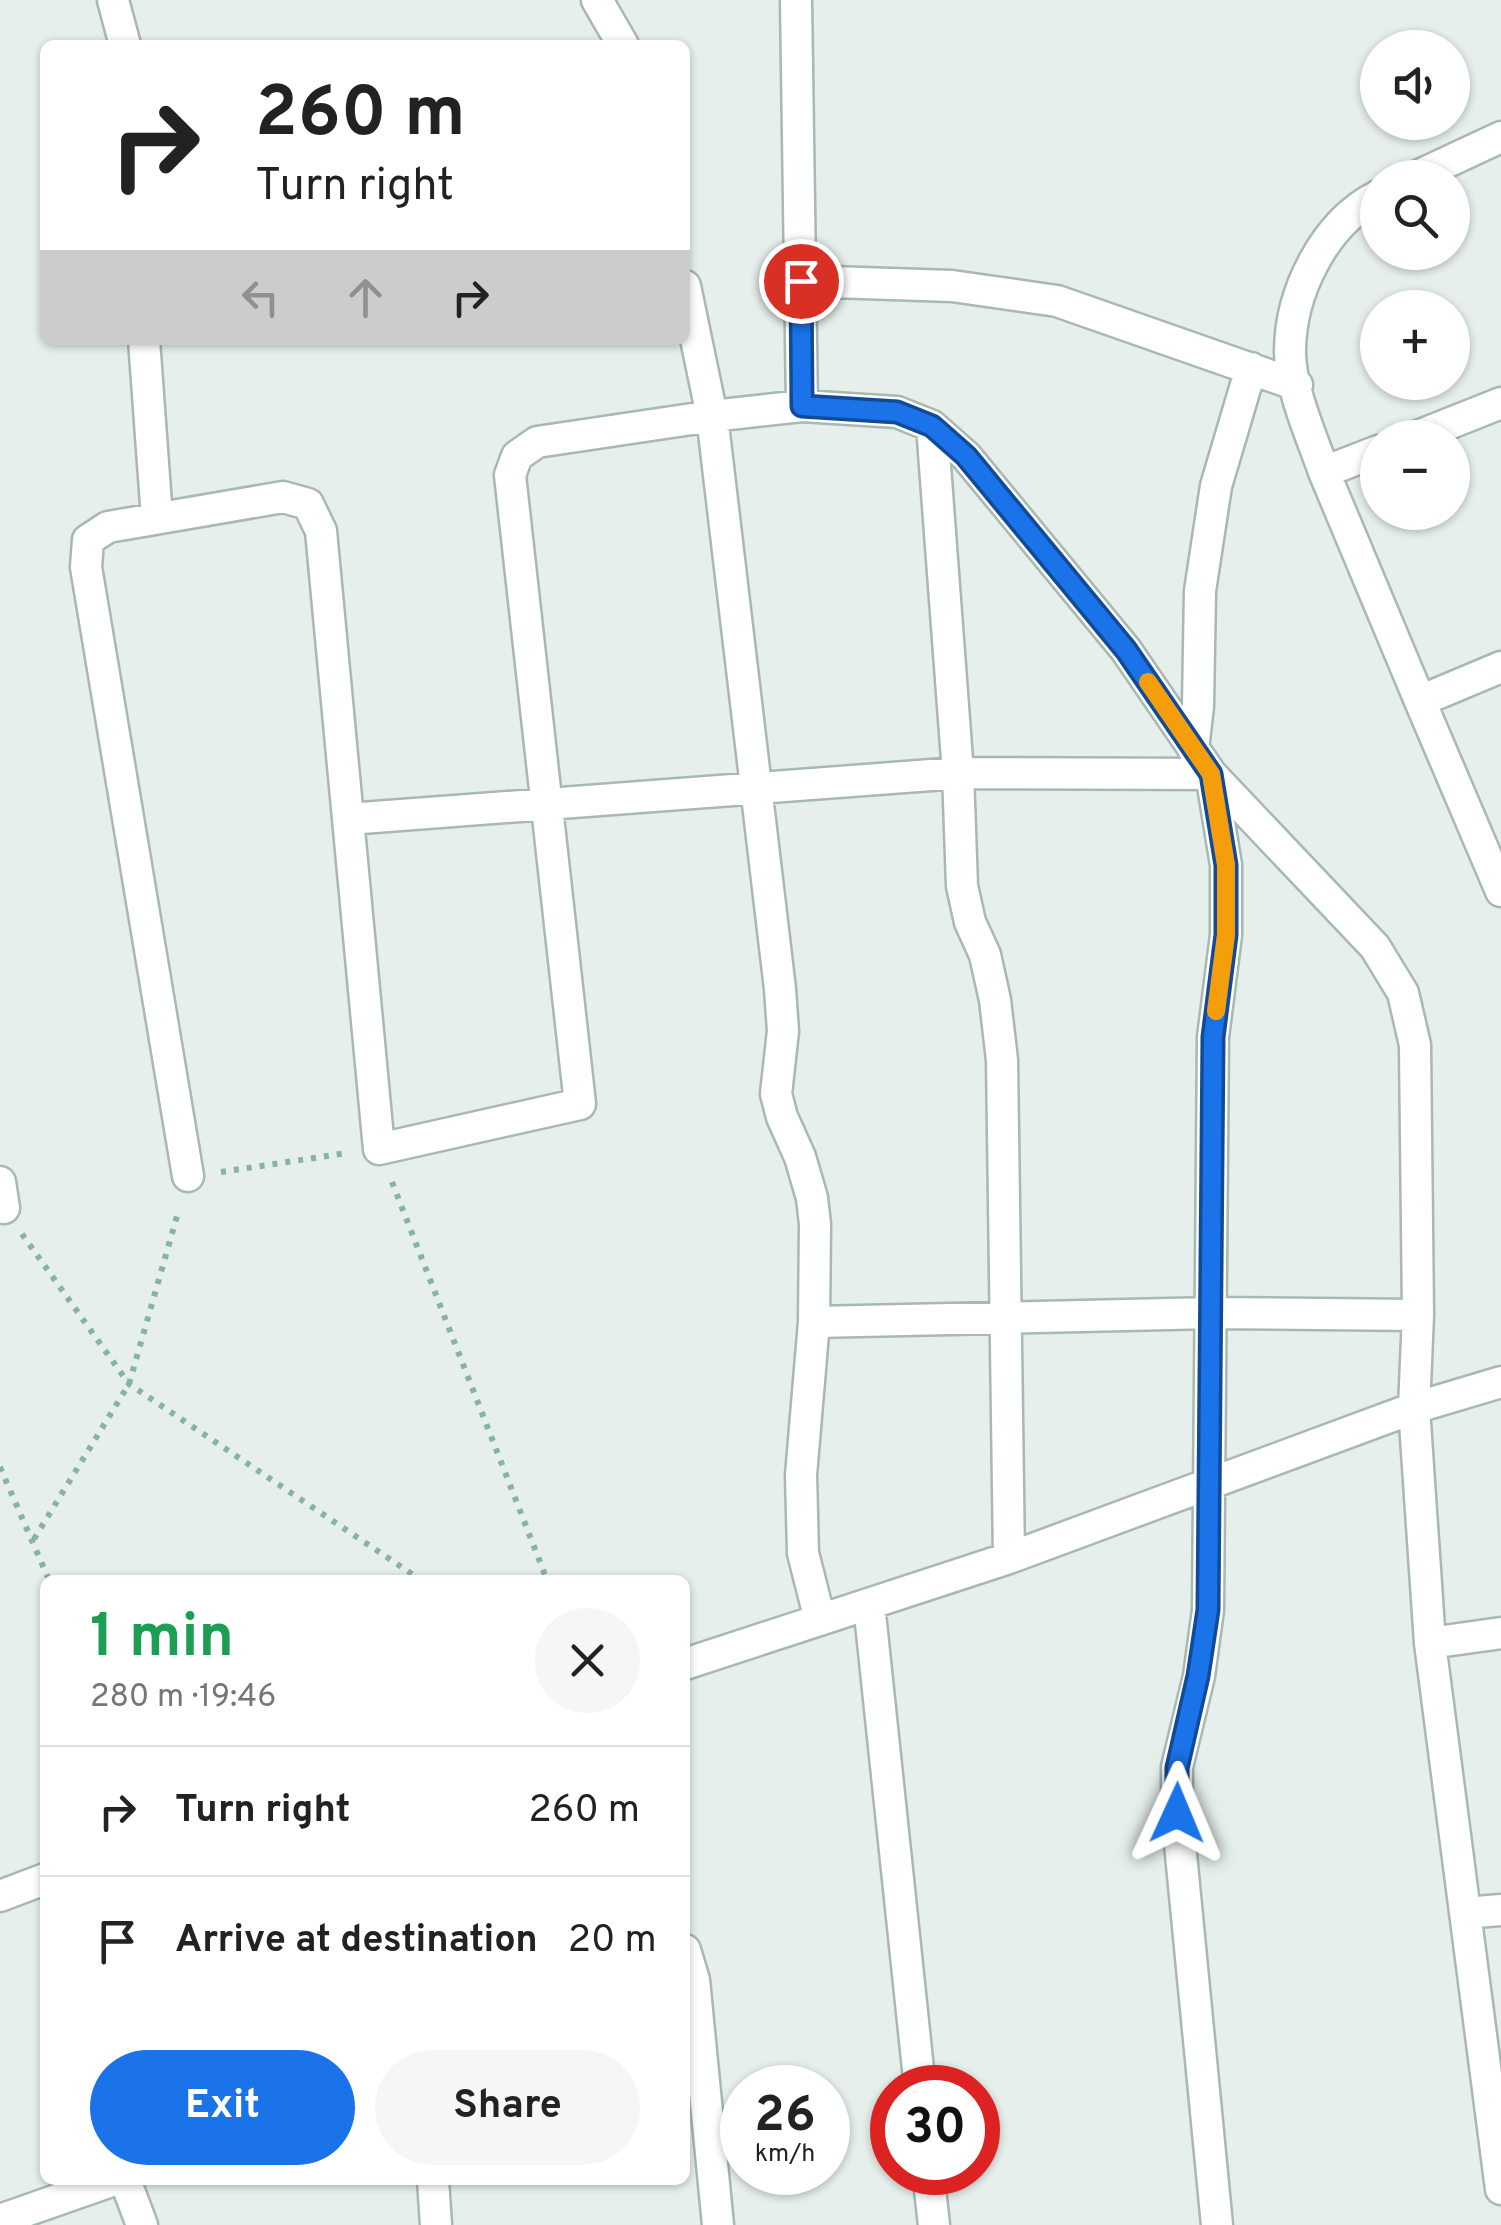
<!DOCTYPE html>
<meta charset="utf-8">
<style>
:root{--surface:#fff;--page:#f6f6f6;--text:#222;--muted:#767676;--line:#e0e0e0;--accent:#1a73e8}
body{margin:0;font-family:Overpass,sans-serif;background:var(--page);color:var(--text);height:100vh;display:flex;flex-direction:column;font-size:38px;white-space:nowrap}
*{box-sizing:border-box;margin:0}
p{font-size:32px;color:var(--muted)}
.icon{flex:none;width:55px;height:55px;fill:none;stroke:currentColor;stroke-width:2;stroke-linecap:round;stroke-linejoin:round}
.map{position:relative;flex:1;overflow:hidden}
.sheet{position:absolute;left:40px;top:1575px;width:650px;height:610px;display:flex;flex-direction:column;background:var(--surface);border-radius:15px;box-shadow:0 2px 8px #0004}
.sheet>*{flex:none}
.guide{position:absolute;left:40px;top:40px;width:650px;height:305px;border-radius:15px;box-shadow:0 2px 8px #0004;background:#fff;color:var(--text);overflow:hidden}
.tools{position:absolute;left:1360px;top:30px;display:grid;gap:20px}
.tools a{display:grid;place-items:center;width:110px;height:110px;border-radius:50%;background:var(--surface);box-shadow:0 2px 8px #0004;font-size:50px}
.speed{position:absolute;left:720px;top:2065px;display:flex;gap:20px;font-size:50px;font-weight:700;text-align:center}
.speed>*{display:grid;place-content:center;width:130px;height:130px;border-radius:50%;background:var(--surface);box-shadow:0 2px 8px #0004;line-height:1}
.speed small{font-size:25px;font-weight:400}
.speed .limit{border:15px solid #d22;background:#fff;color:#111}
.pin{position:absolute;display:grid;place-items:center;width:85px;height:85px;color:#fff;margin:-42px;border:5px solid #fff;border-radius:50%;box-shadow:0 2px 10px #0007}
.me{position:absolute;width:110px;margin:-55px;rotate:1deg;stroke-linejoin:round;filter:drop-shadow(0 0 8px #0008)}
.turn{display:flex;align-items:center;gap:35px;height:210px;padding:0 50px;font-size:45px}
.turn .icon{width:130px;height:130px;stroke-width:2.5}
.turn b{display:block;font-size:70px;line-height:85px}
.lanes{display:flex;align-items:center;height:95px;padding:0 50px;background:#0003;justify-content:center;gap:50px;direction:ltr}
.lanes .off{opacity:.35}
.round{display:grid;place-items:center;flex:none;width:105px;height:105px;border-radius:52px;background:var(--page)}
.summary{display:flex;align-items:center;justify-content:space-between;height:170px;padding:0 50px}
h1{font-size:60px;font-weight:700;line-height:75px;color:#1e9e55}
.primary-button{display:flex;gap:20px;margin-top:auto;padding:20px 50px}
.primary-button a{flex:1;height:115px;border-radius:60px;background:var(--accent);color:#fff;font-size:40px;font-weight:700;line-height:115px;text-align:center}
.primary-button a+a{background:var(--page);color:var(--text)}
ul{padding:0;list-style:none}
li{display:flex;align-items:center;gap:30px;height:130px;padding:0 50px;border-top:2px solid var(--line)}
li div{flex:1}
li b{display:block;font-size:38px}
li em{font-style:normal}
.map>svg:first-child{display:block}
</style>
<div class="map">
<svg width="1501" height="2225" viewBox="0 0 1501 2225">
<rect width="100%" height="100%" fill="#e6efeb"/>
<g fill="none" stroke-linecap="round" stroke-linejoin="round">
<defs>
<path id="street" d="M113 0 125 45
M597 0 623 45
M796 0 802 406
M1413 178 1501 137
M801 281 952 286 1057 301 1297 385
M685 286 712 416 780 989 783 1031 776 1094 782 1117 800 1157 812 1198 815 1224 814 1322 801 1475 803 1553 820 1620
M144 340 157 518
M932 426 958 773 962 886 970 922 985 955 995 1000 1002 1060 1009 1558
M1413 438 1501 403
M1378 451 1324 472 1420 701
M1324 472C1312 437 1290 389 1290 352 1290 293 1324 223 1378 196
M1501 667 1420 701 1501 891
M1193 749 1198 706 1200 591 1216 486 1251 368
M1211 774 1226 865V935L1213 1037 1208 1610 1199 1676 1177 1767V1813L1217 2225
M348 819 958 773 1211 774
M188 1176 86 567 88 540 108 527 283 497 308 504 321 531 379 1149 580 1104 510 475 517 456 537 442 712 416 802 406 897 412 932 426 966 456 1126 650 1211 774 1375 947 1403 993 1415 1045 1418 1315 1414 1408 1430 1643 1501 2189
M0 1182 4 1208
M814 1322 1213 1313 1418 1315
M869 1604 920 2088
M1430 1643 1501 1633
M685 1664 1009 1558 1414 1408 1501 1382
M0 1896 45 1879
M1465 1913 1501 1910
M685 1950 694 1980 718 2225
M928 2172 934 2225
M125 2180 142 2225
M433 2180 436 2225
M0 2220 114 2180"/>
</defs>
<!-- street casing -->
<use href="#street" stroke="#a8b8b2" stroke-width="35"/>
<!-- path -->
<path stroke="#86b3a5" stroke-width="6" stroke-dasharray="5 8" stroke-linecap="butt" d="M221 1172 347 1153
M392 1182 547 1580
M22 1234 129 1384 421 1580
M0 1467 49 1580
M34 1539 129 1384 179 1209"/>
<!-- street -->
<use href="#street" stroke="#fff" stroke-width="30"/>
</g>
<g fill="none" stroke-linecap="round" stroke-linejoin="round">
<defs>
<path id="route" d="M801 281 802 406 897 412 932 426 966 456 1126 650 1211 774 1226 865V935L1213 1037 1208 1610 1198 1676 1177 1768V1813"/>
</defs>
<!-- route casing -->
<use href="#route" stroke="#114b97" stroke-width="25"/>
<!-- route -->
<use href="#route" stroke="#1a73e8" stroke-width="18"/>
<!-- slow -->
<path stroke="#f59e0b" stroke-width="18" d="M1148 682 1211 774 1226 865V935L1216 1011"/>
</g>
</svg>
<div class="tools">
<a><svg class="icon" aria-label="sound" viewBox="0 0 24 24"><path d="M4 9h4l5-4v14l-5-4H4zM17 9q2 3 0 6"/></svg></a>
<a><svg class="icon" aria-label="search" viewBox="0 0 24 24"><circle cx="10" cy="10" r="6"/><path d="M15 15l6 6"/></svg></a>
<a>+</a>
<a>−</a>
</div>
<div class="speed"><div>26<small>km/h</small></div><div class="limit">30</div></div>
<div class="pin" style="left:801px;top:281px;background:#d93025"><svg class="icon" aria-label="arrive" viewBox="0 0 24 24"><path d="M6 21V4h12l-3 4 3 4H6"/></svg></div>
<svg class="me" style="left:1177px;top:1813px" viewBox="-20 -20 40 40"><path d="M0-17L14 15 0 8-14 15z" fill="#1a73e8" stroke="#fff" stroke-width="4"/></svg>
<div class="guide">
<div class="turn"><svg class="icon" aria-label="right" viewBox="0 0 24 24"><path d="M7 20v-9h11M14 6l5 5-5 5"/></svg><div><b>260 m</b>Turn right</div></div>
<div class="lanes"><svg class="icon off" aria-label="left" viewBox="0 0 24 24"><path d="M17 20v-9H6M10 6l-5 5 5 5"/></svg><svg class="icon off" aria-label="ahead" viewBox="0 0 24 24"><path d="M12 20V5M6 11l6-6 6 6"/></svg><svg class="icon" aria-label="right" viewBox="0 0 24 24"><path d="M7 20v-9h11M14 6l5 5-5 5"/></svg></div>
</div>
<section class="sheet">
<div class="summary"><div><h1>1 min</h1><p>280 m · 19:46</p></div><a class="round"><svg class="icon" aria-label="close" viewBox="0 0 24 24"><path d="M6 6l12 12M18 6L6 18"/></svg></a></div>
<ul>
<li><svg class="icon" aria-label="right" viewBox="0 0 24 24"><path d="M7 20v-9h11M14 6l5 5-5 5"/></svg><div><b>Turn right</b></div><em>260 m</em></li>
<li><svg class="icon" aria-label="arrive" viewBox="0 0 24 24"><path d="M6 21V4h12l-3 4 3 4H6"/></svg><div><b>Arrive at destination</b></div><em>20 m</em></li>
</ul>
<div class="primary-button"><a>Exit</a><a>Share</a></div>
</section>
</div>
